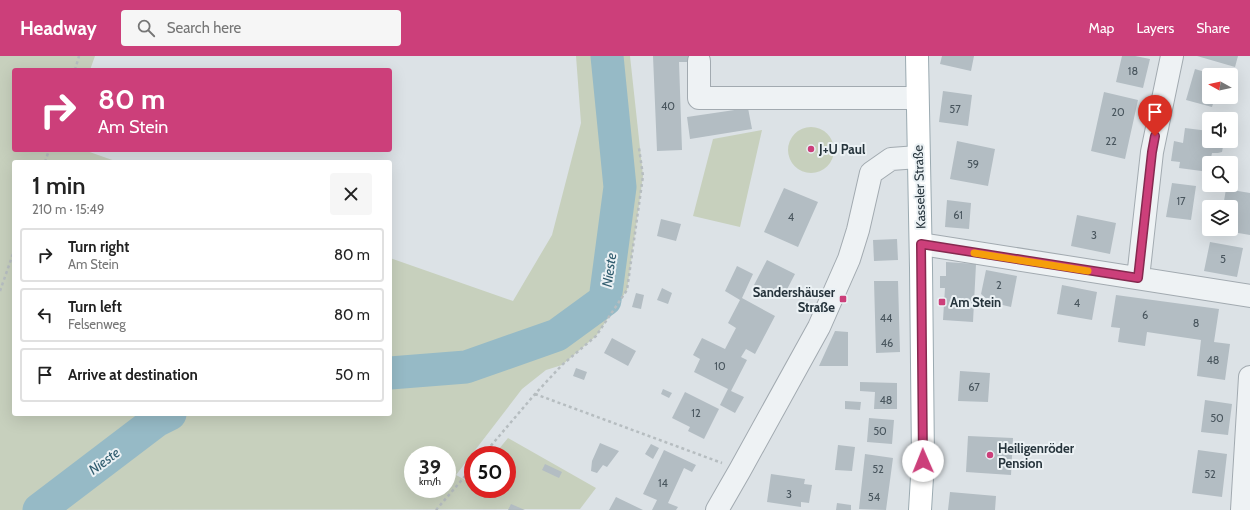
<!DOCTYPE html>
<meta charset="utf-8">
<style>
:root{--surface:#fff;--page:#f6f6f6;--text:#222;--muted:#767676;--line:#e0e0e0;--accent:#cc3f7a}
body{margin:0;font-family:Cabin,sans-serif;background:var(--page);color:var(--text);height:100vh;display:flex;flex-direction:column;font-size:15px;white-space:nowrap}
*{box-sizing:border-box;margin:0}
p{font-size:13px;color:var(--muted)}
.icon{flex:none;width:22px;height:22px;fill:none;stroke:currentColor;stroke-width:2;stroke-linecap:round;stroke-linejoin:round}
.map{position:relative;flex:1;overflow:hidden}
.panel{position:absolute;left:12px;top:104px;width:380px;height:256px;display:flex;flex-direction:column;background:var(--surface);border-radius:4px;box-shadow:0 4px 16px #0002}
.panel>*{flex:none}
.hud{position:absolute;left:12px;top:12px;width:380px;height:84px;border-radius:4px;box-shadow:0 4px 16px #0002;background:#cc3f7a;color:#fff;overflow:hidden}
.needle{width:26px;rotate:278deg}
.buttons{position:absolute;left:1202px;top:12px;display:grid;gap:8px}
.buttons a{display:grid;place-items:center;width:36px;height:36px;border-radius:4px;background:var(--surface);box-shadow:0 4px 16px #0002;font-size:20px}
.speed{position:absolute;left:404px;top:390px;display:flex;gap:8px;font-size:20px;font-weight:700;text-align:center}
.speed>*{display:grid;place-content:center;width:52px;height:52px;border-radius:50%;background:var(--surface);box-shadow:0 4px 16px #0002;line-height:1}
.speed small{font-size:10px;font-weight:400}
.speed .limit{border:6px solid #d22;background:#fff;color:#111}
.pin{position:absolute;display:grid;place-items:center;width:34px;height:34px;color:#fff;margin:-41px -17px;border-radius:50% 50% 50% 0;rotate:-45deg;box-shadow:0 0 4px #0007}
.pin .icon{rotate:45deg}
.me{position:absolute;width:44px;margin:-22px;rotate:359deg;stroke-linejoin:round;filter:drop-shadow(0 0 3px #0008)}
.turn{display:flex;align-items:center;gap:14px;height:84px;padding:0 20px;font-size:18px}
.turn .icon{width:52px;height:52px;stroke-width:2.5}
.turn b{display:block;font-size:28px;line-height:34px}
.round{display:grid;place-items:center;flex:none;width:42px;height:42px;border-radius:4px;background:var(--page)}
.headline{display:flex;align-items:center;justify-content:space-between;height:68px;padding:0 20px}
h1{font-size:24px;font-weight:600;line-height:30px}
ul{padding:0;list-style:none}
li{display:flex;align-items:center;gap:12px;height:54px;margin:0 8px 6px;padding:0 12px;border:2px solid var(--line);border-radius:4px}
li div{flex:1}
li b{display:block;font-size:15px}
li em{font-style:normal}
header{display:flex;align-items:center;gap:24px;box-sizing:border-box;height:56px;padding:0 20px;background:var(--accent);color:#fff}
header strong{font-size:19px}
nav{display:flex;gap:22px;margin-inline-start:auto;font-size:14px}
.search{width:280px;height:36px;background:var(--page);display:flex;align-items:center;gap:10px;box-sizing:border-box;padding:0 14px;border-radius:4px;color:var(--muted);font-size:15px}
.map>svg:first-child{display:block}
</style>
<header>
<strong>Headway</strong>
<div class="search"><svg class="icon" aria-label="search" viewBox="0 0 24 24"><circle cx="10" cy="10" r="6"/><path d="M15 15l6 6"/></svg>Search here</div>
<nav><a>Map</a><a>Layers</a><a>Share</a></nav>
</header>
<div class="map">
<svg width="1250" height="454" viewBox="0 0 1250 454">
<rect width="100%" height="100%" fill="#dce2e6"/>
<!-- green -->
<path fill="#c7d0bd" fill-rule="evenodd" d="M0 0H95L90 14H14V94H84L118 106H14V358H390V202L513 245 552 179 581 67 576 0H630L643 120 627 234 596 280 562 309 546 314 522 333 456 419 471 427 473 425V433H507V399H494L508 382 596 432 580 453 0 454ZM413 399H447V433H413Z
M788 94a23 23 0 1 1 46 0a23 23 0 1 1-46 0Z
M762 74 740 171 693 160 713 83Z"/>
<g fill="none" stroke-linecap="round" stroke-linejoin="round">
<!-- river -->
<path stroke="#96bac6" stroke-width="33" d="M390 317 466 311 557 279 605 244 620 131 607 0
M39 454 156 365 170 358"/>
</g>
<!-- building -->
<path fill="#b3bdc3" d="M653 0H692L693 6H679L682 94 657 95Z
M942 0H974L971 15 940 8Z
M1122 0H1135L1150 3 1143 32 1116 26Z
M1197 0H1238L1235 11Z
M1195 13 1215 19H1209V41H1215L1212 51 1186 44Z
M943 35 972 39 968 70 939 66Z
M1104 36 1138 44 1125 103 1091 95Z
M748 52 752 73 690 83 687 61Z
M1185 72 1209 75V85H1224L1222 96 1218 97H1212L1210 107H1209V116L1179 112 1180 106 1171 105 1174 85 1183 87Z
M957 85 995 93 988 130 950 123Z
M1172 127 1196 130 1191 164 1166 161Z
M784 132 818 146 798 191 764 176Z
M1226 133 1250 137V179L1221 174 1231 173V151H1223Z
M947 144 971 147 969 173 945 171Z
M1077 159 1116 167 1110 198 1071 190Z
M661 163 681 168 676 185 657 180Z
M897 183 898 204 874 205 873 184Z
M1210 186 1243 192 1237 221 1204 215Z
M767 204 795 218 782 243 754 229Z
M946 206 976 208 973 266 943 264 945 232H940V220H946Z
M737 210 753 218 742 242 775 260 755 298 746 293 741 301 747 304 731 335 744 341 735 357 720 349 728 333 694 316 700 303 693 299 702 282 725 293 736 272 728 267 740 244 725 235Z
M986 214 1017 220 1011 251 990 246 981 238Z
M874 225H898L900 296 876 297Z
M1062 229 1097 236 1092 264 1057 258Z
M662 232 672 237 668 248 657 244Z
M636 237 644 239 641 253 632 251Z
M1116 239 1219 253 1214 286 1230 288 1225 324 1197 320 1201 284 1147 276 1145 290 1118 286 1120 272 1111 271Z
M835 275 848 276V310H819Z
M612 282 636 295 628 310 604 297Z
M576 312 587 316 584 324 573 320Z
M960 315 990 317 988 346 958 345Z
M860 326 897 327V353H874L875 336 860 335Z
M663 333 672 337 669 342 661 338Z
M685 336 719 353 704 383 688 375 690 371 672 362Z
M1205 344 1232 348 1228 379 1201 376Z
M845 345 861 346 860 354 845 353Z
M869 362 894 364 892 388 867 386Z
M968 380 1013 382 1011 419 966 416Z
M600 387 619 395 607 411 603 409 597 417 591 415 592 405Z
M651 388 659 392 653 403 645 398Z
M838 389 855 391 852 415 835 414Z
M664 394 696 409 692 416 684 412 668 447 678 451 676 454H652L657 444 643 438Z
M1198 394 1227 398 1222 441 1192 437Z
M865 398 893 402 886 454 859 453Z
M545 408 562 416 559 422 542 414Z
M771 418 805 423 804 428 812 429 809 447 801 446V451L767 446Z
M950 436 996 440 995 454H948Z
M616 441 643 454H609Z
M837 447 851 449V454H836Z
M511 448 525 454H508Z"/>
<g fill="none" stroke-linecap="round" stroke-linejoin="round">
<defs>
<path id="minor" d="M699 5V42H917
M921 188 1250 240
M1138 222 1152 96 1172 0
M717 454 740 414 819 271 849 203 858 174 871 117 891 103 918 101
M1242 454 1250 321"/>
<path id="major" d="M917 0 921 212 923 405 920 454"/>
</defs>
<!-- minor casing -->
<use href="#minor" stroke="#a2aab0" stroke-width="24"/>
<!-- major casing -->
<use href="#major" stroke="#9baab1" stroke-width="24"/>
<!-- path -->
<path stroke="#b6bdc0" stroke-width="2.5" stroke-dasharray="3 3" stroke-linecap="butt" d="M75 14 79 0
M45 106 49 94
M0 235 14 195
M535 338 722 407
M483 399 535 338 562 309 596 280 627 234 643 120 639 92
M436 454 473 411"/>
<!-- minor -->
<use href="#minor" stroke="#eef2f4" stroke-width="22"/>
<!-- major -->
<use href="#major" stroke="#fff" stroke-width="22"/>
</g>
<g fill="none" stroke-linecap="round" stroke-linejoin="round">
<defs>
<path id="route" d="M923 405 921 188 1138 222 1152 96 1155 80"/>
</defs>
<!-- route casing -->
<use href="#route" stroke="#85294f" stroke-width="10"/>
<!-- route -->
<use href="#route" stroke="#cc3f7a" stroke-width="7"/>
<!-- slow -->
<path stroke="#f59e0b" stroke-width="7" d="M974 197 1088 215"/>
</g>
<!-- markers -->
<g fill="#cc3f7a" stroke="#ebf1f4" stroke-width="1.5">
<circle cx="811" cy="93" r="4"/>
<rect x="839" y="239" width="8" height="8" rx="2"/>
<rect x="938" y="242" width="8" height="8" rx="2"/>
<circle cx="990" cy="399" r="4"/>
</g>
<g text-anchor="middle" stroke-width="4" stroke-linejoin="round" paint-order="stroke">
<!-- number labels -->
<g font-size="11" fill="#49565e">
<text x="1133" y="19">18</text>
<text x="668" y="54">40</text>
<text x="955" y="57">57</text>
<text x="1118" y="60">20</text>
<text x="1111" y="89">22</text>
<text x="973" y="112">59</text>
<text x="1181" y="149">17</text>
<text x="958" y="163">61</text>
<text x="791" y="165">4</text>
<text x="1094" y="183">3</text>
<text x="1223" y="207">5</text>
<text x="999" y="233">2</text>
<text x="1077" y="251">4</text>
<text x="1145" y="263">6</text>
<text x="886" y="266">44</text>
<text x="1196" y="271">8</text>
<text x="887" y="291">46</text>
<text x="1213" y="308">48</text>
<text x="720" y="314">10</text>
<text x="974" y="335">67</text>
<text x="886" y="348">48</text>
<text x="696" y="361">12</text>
<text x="1217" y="366">50</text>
<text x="880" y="379">50</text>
<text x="878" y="417">52</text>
<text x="1210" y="422">52</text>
<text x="663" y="431">14</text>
<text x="789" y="442">3</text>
<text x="874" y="445">54</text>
</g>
<!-- poi labels -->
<g font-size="13" font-weight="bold" fill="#26343c" stroke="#ebf1f4" text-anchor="start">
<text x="819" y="98">J+U Paul</text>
<text x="835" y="241" text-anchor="end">Sandershäuser<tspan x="835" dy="15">Straße</tspan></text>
<text x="950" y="251">Am Stein</text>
<text x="998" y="397">Heiligenröder<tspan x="998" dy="15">Pension</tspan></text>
</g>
<!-- street labels -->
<g font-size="13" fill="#26343c" stroke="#ebf1f4">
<text transform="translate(919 131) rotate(-92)" y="5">Kasseler Straße</text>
</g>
<!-- water labels -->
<g font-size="14" font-style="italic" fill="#315d6f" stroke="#ebf1f4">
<text transform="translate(609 214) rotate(-82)" y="5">Nieste</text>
<text transform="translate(104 405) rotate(-37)" y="5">Nieste</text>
</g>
</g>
</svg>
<div class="buttons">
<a><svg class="needle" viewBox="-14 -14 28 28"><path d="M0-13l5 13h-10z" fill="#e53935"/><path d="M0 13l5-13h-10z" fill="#767676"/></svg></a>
<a><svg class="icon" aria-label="sound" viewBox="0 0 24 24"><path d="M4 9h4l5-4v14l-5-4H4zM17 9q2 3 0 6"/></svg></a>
<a><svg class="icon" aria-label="search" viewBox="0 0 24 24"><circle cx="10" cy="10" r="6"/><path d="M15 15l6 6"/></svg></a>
<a><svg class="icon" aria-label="layers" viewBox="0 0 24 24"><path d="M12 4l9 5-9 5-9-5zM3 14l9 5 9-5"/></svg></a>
</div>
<div class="speed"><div>39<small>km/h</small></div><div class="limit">50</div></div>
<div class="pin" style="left:1155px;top:80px;background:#d93025"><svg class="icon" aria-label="arrive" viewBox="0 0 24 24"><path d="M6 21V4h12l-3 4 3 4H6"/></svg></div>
<svg class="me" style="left:923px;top:405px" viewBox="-20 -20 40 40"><circle r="19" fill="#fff"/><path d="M0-13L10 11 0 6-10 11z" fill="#cc3f7a"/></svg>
<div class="hud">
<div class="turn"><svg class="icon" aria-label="right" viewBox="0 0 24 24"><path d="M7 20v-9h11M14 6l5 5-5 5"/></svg><div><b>80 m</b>Am Stein</div></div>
</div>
<section class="panel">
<div class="headline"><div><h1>1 min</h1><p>210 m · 15:49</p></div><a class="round"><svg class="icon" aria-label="close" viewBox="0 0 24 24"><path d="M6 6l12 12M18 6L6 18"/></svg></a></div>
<ul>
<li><svg class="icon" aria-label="right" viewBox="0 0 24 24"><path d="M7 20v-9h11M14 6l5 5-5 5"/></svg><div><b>Turn right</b><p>Am Stein</p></div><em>80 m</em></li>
<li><svg class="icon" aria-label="left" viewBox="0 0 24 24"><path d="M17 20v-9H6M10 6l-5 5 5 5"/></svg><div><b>Turn left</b><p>Felsenweg</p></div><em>80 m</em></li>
<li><svg class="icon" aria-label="arrive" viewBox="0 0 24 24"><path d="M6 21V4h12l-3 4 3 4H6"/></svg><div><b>Arrive at destination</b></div><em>50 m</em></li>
</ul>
</section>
</div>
